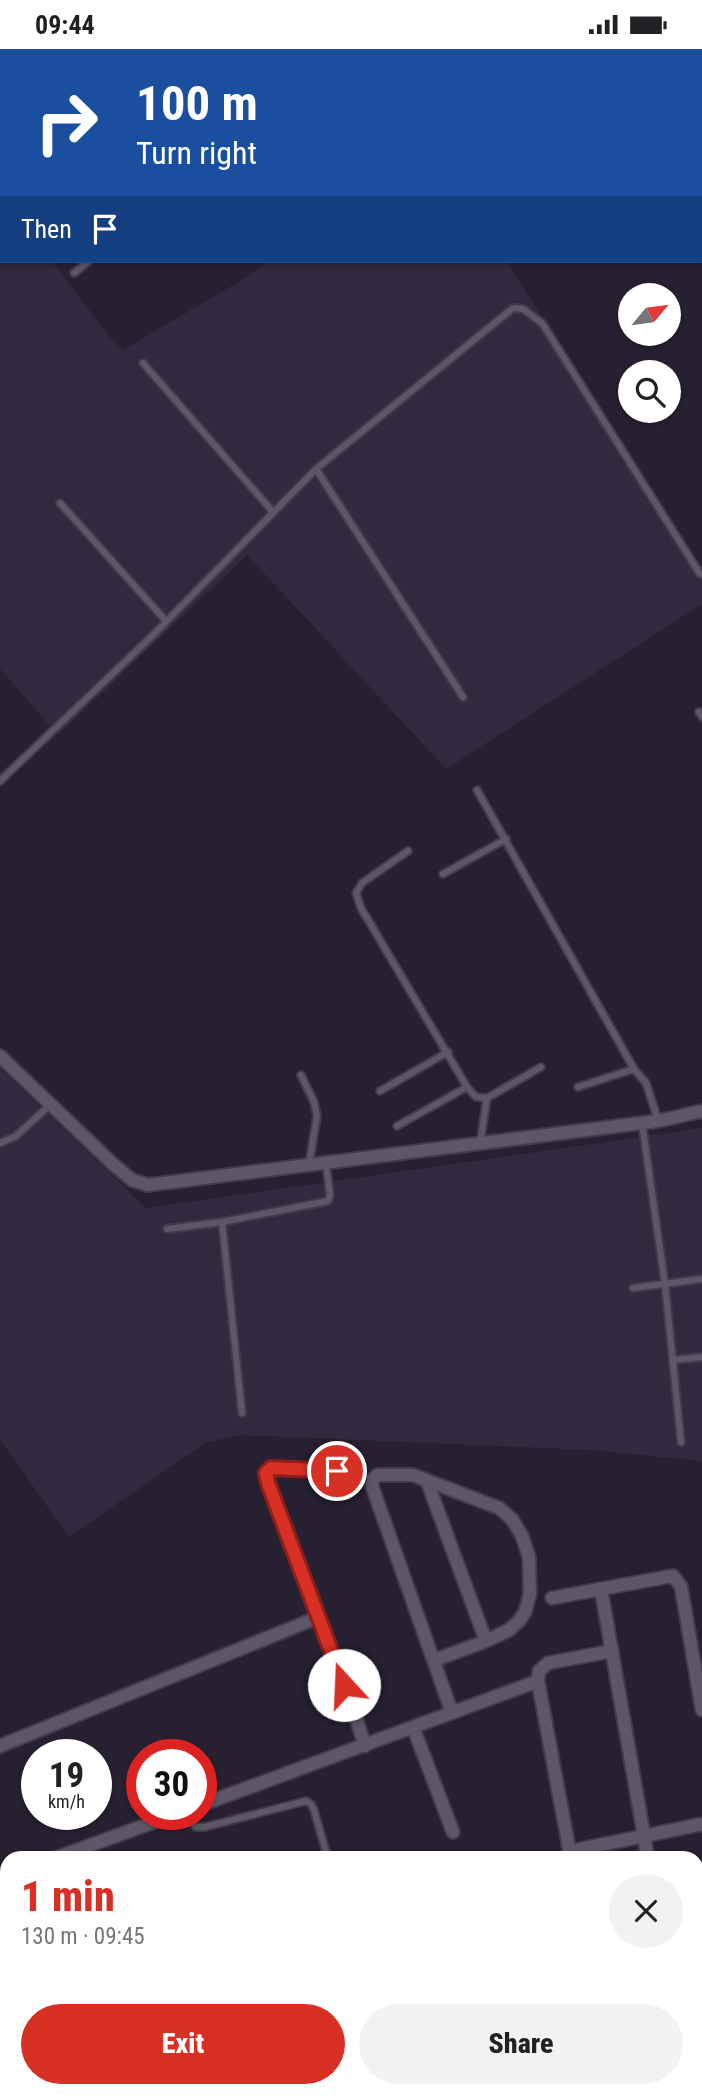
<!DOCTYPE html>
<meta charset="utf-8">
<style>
:root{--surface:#fff;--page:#f2f2f2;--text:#202124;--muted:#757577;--accent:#d93025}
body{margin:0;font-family:"Roboto Condensed",sans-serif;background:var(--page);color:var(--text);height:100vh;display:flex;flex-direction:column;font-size:26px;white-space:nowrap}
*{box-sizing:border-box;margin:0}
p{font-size:23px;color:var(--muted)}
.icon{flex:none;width:38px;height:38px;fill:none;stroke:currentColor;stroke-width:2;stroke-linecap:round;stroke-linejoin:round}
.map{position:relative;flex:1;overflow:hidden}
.details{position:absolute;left:0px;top:1802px;width:704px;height:247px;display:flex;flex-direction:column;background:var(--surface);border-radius:21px 21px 0 0;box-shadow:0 2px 5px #0004}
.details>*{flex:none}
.banner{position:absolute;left:0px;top:0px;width:704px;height:214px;box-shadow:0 2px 5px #0004;background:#1a4fa0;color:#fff;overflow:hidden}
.needle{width:46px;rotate:61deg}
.controls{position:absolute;left:618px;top:234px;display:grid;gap:14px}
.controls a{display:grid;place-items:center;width:63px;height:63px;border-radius:50%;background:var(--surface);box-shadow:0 2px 5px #0004;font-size:35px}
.speed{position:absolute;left:21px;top:1690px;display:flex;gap:14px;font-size:35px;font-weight:700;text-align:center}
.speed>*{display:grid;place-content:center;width:91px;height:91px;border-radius:50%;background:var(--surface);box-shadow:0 2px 5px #0004;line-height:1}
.speed small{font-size:18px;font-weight:400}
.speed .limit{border:10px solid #d22;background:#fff;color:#111}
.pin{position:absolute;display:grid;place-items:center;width:60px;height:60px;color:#fff;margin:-30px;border:4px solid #fff;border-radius:50%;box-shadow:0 2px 7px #0007}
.me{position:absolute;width:77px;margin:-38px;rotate:340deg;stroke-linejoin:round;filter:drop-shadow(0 0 5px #0008)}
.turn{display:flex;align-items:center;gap:24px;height:147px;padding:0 21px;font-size:32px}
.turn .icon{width:91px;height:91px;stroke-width:2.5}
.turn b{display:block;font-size:49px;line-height:60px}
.then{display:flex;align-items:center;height:66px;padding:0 21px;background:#0003;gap:14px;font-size:26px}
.round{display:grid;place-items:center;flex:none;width:74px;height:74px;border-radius:37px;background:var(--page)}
.head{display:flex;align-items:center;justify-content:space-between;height:119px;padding:0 21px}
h1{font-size:42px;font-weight:800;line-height:52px;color:var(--accent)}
.button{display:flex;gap:14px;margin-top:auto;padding:14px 21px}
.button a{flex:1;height:80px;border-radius:42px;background:var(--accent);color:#fff;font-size:28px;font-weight:800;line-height:80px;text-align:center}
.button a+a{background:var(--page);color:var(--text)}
.status{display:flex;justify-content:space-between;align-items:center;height:49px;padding:0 35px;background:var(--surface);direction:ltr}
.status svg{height:19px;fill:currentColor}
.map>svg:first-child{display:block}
</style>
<div class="status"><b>09:44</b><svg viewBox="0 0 49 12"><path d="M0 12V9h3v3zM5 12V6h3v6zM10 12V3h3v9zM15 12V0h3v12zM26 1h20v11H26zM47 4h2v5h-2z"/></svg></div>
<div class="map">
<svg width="702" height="2049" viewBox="0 0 702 2049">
<rect width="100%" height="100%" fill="#262030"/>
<!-- built -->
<path fill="#31293d" d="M0 168 2 212H52L109 287 123 301 247 228 268 212H507L702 525V555L446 720 247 506 58 686 0 620Z
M0 1019 146 1159 702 1079V1412L591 1401 239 1386 205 1394 69 1488 0 1391Z"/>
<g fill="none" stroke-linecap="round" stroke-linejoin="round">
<defs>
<path id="lane" d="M393 0 394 2
M598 0 599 2
M584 2 586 0
M74 224 89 212
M143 314 273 463
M316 420 463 648
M60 454 166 572
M699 663 702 668
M0 732 153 586 316 420 513 259 523 260 542 274 700 525
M477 741 634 1020
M408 802 362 834 356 844 361 859 467 1038
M443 825 506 790
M301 1026 314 1053 317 1067 309 1115
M578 1038 634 1020 646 1034 658 1071
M380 1042 448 1003
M642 1074 665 1235 681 1393
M397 1077 467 1038 476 1048 487 1049 541 1018
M0 1094 16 1087 49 1057
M480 1095 487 1049
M222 1173 242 1364
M167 1180 222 1173 328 1152 330 1146 326 1114
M633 1239 702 1230
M673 1311 702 1308
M186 1766 196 1778H205L306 1752 311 1755 314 1761 328 1810"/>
<path id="street" d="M249 2 251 0
M0 154 2 155
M0 1007 114 1116 132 1131 148 1136 658 1072 702 1062
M337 1422 271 1419 266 1424 268 1434 353 1659 365 1697
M427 1432 486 1592
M601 1540 648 1810
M552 1549 666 1528 673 1527 681 1537 702 1661
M435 1611 486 1592 509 1581 519 1572 525 1563 530 1545 529 1508 522 1487 512 1470 499 1459 413 1426H378L373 1430 372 1437 452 1664
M413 1678 453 1783
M0 1697 319 1568
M201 1756 538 1632
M571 1802 702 1775
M53 1810 173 1766
M571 1810 538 1632 539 1622 548 1614 612 1602
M0 1829 7 1826
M696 1984 702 1983
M93 2042 95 2049
M517 2042 520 2049
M139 2049 168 2042"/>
</defs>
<!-- lane casing -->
<use href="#lane" stroke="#413c48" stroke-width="10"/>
<!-- street casing -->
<use href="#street" stroke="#413c48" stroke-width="16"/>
<!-- lane -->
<use href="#lane" stroke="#5d5668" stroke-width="6"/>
<!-- street -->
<use href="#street" stroke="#5d5668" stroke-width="12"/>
</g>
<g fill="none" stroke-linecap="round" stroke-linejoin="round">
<defs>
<path id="route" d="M337 1422 271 1419 266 1424 268 1434 344 1636"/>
</defs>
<!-- route casing -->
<use href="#route" stroke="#8d1f18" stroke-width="18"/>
<!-- route -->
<use href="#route" stroke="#d93025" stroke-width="12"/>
</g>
</svg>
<div class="controls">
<a><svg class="needle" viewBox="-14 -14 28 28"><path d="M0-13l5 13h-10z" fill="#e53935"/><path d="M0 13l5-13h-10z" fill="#757577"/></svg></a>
<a><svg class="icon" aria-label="search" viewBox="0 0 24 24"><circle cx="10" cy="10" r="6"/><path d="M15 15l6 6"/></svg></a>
</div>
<div class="speed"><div>19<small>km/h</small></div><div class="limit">30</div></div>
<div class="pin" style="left:337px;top:1422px;background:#d93025"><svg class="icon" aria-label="arrive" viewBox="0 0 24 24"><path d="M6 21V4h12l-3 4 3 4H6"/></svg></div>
<svg class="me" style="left:344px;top:1636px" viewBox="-20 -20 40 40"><circle r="19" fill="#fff"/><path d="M0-13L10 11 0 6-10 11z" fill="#d93025"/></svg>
<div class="banner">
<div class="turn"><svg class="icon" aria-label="right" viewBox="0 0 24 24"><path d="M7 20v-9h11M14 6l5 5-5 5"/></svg><div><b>100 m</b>Turn right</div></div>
<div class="then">Then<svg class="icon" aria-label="arrive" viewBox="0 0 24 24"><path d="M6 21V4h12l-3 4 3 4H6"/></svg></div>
</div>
<section class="details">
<div class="head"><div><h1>1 min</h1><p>130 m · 09:45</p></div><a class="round"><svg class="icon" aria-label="close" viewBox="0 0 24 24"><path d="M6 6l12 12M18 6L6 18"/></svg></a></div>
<div class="button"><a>Exit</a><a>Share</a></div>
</section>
</div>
